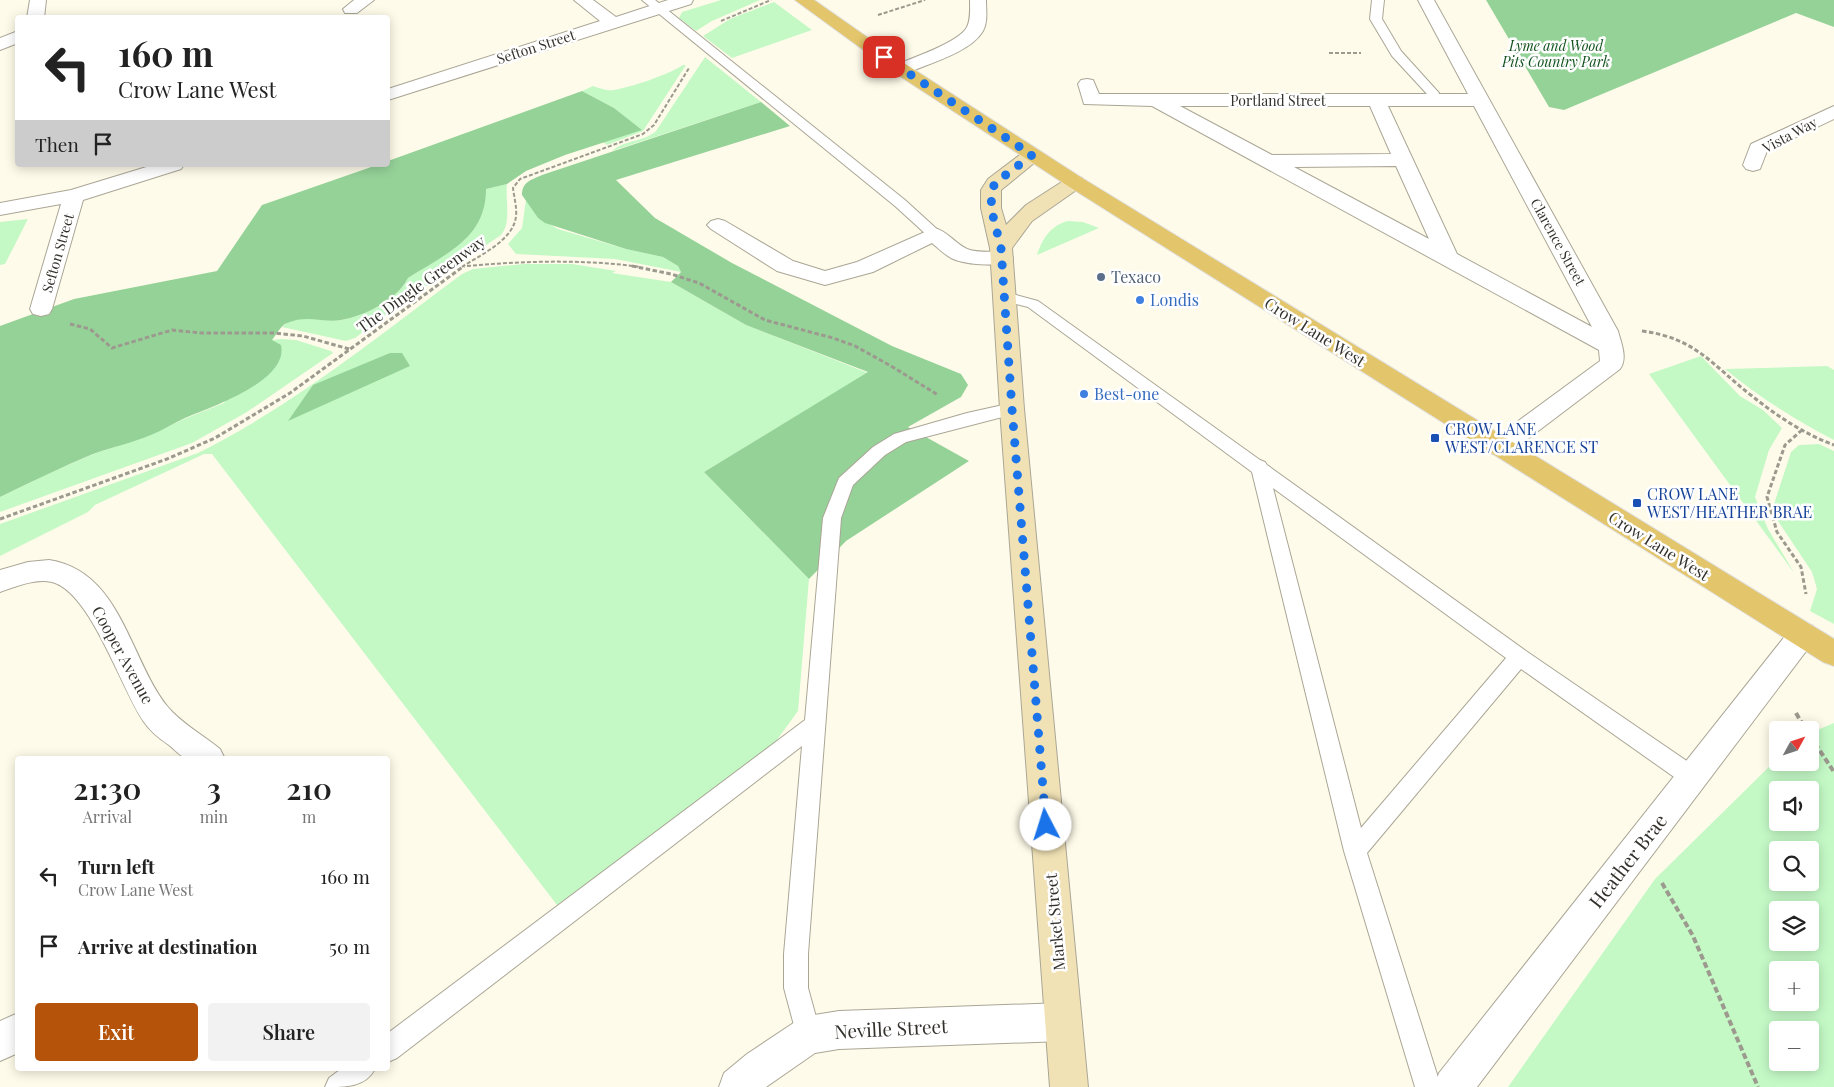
<!DOCTYPE html>
<meta charset="utf-8">
<style>
:root{--surface:#fff;--page:#f2f2f2;--text:#222;--muted:#767676;--accent:#b45309}
body{margin:0;font-family:"Playfair Display",serif;background:var(--page);color:var(--text);height:100vh;display:flex;flex-direction:column;font-size:19px;white-space:nowrap}
*{box-sizing:border-box;margin:0}
p{font-size:16px;color:var(--muted)}
.icon{flex:none;width:28px;height:28px;fill:none;stroke:currentColor;stroke-width:2;stroke-linecap:round;stroke-linejoin:round}
.map{position:relative;flex:1;overflow:hidden}
.panel{position:absolute;left:15px;top:756px;width:375px;height:315px;display:flex;flex-direction:column;background:var(--surface);border-radius:5px;box-shadow:0 2px 12px #0003}
.panel>*{flex:none}
.guide{position:absolute;left:15px;top:15px;width:375px;height:152px;border-radius:5px;box-shadow:0 2px 12px #0003;background:#fff;color:var(--text);overflow:hidden}
.needle{width:32px;rotate:50deg}
.buttons{position:absolute;left:1769px;top:721px;display:grid;gap:10px}
.buttons a{display:grid;place-items:center;width:50px;height:50px;border-radius:5px;background:var(--surface);box-shadow:0 2px 12px #0003;font-size:25px}
.pin{position:absolute;display:grid;place-items:center;width:42px;height:42px;color:#fff;margin:-21px;border-radius:10px;box-shadow:0 2px 8px #0006}
.me{position:absolute;width:55px;margin:-28px;rotate:355deg;stroke-linejoin:round;filter:drop-shadow(0 0 4px #0008)}
.turn{display:flex;align-items:center;gap:18px;height:105px;padding:0 20px;font-size:22px}
.turn .icon{width:65px;height:65px;stroke-width:2.5}
.turn b{display:block;font-size:35px;line-height:42px}
.then{display:flex;align-items:center;height:48px;padding:0 20px;background:#0003;gap:10px;font-size:19px}
.eta{display:flex;justify-content:space-evenly;align-items:center;height:85px;text-align:center}
.eta b{font-size:30px;font-weight:600;line-height:35px}
.button{display:flex;gap:10px;margin-top:auto;padding:10px 20px}
.button a{flex:1;height:58px;border-radius:5px;background:var(--accent);color:#fff;font-size:20px;font-weight:600;line-height:58px;text-align:center}
.button a+a{background:var(--page);color:var(--text)}
ul{padding:0;list-style:none}
li{display:flex;align-items:center;gap:15px;height:70px;padding:0 20px}
li div{flex:1}
li b{display:block;font-size:19px}
li em{font-style:normal}
.map>svg:first-child{display:block}
</style>
<div class="map">
<svg width="1834" height="1087" viewBox="0 0 1834 1087">
<rect width="100%" height="100%" fill="#fffbea"/>
<!-- green -->
<path fill="#c4f9c6" fill-rule="evenodd" d="M721 0H760L712 21 696 31 679 18 682 12Z
M774 2 812 30 732 58 703 36 730 19Z
M705 57 761 102 612 151C624 140 644 142 656 131Z
M683 65H686L643 131 607 145 603 142 641 130 614 108 582 91 593 86C600 88 606 91 613 90 629 88 670 74 683 65Z
M507 184C505 199 512 222 501 235L413 295 355 338 346 341 282 327C296 311 324 323 341 320 365 316 397 300 408 278L465 240 485 189Z
M526 200 538 218 558 229 626 249 663 257 678 266 681 272 615 259 516 254 508 244 522 228Z
M28 219 5 264 0 265V222Z
M1068 221 1083 222 1099 228 1037 255C1042 239 1051 225 1068 221Z
M524 264H572L616 271 612 273 671 282 746 325 868 373 704 472 809 579 798 711 771 748 557 905 212 454H204L95 505 88 512 0 556V524L198 453C294 405 377 337 462 274L473 269Z
M281 339 296 340 331 351 333 353 247 412 192 443 0 512V497L54 471 96 453 150 435 184 419 224 403 271 340Z
M1701 356 1740 396 1763 410 1782 428 1769 450 1755 497 1768 529 1795 574 1649 374Z
M1827 366 1834 370V440C1795 420 1759 397 1725 369Z
M1819 444 1834 451V624L1810 611 1817 589 1812 572 1778 521 1774 504 1791 452 1799 445Z
M1834 723V1087H1508L1655 879 1777 759 1778 762H1810V733ZM1778 790H1810V822H1778ZM1778 850H1810V882H1778ZM1778 910H1810V942H1778ZM1778 970H1810V1002H1778ZM1778 1030H1810V1062H1778Z"/>
<!-- forest -->
<path fill="#95d298" d="M1486 0H1834V27L1796 13 1564 110 1549 107Z
M582 91 614 108 642 130 565 155 526 171 507 184 486 189C486 239 445 254 408 278 397 300 365 316 341 320 324 323 307 314 287 323 281 325 276 335 272 340L281 345C289 381 211 407 185 418 174 423 163 430 151 435 132 443 112 447 93 454 62 467 31 482 0 497V326L74 299 217 271 262 205 377 165H388V161Z
M761 102 790 126 616 180 655 218 732 263 892 346 961 374 968 385 961 397 908 427 969 461 846 541 809 579 704 472 868 372 746 325 671 282 681 272 678 266 663 257 626 249 545 223 538 218 522 195C522 182 531 180 542 175Z
M390 353H402L410 366 288 421 313 385Z"/>
<g fill="none" stroke-linecap="round" stroke-linejoin="round">
<defs>
<path id="lane" d="M642 0H655L905 200 939 231 941 234 939 237H929L895 206Z
M1372 0H1384L1382 19 1401 51 1439 93 1436 104H1428L1426 101 1427 94 1392 56 1370 19Z
M1005 292 1038 301 1260 460 1265 462 1267 465 1526 651 1700 770 1703 777 1700 784 1692 787 1684 784 1521 669 1367 853 1441 1087H1415L1344 851 1252 472 1028 307 1000 300 997 297 1000 294ZM1273 488 1506 658 1361 828Z
M1012 403 1018 405 1020 409 1018 413 906 442 885 455 853 485 841 518 808 954V988L821 1035 817 1044 808 1048 799 1044 784 988V954L802 746 397 1058 388 1062V1033L805 720 823 518 839 478 873 447 894 434 967 413Z
M341 1069H375C365 1087 347 1087 325 1087L329 1078Z"/>
<path id="street" d="M30 0H46L44 18H27Z
M354 0H374L357 13H345L343 9Z
M574 0H593L616 17 668 0H693L691 4 388 100V89L600 21Z
M970 0H986C986 10 988 22 983 31 971 52 928 64 907 73L901 74 895 73 892 69 895 65C910 59 960 42 967 27 971 19 970 9 970 0Z
M1418 0H1434L1618 331C1621 343 1628 358 1620 369L1509 453 1500 456 1491 453 1487 447 1491 441 1600 361 1599 350 1152 106 1084 104 1078 84 1081 80 1087 79 1093 80 1099 94H1468ZM1180 106H1370L1391 154 1272 155ZM1388 106H1474L1592 327 1457 254ZM1396 166 1429 239 1294 167Z
M18 31V43L0 50V38Z
M1834 106V119L1767 151 1760 169 1753 171 1746 169 1743 165 1751 144Z
M153 165H184L181 169 83 200 52 309 49 314 41 316 33 314 30 309 61 204 0 215V203L71 190Z
M718 219 725 221 793 261 825 271 857 262 934 228C948 231 954 243 967 249 979 254 996 250 1010 253L1013 258 1010 263C996 266 964 265 951 258 944 254 938 248 932 243L873 272 825 285 777 271 711 229 707 225 711 221Z
M49 560C121 571 129 658 167 706 181 723 203 735 220 749L225 759C213 759 198 761 187 759 181 757 174 749 169 745 160 739 150 731 144 722 121 689 91 592 52 582 35 578 15 587 0 592V570L28 562Z
M1803 622 1813 626 1818 634 1813 642 1477 1087H1434L1439 1073 1793 626Z
M1063 1003 1076 1009 1082 1022 1076 1035 1063 1041 839 1049 815 1053 766 1087H719L724 1073 747 1054 795 1022 808 1016 839 1011Z
M18 1013V1053L0 1061V1021Z"/>
<path id="secondary" d="M1032 149 1039 151 1042 155 1039 159 1001 190V208L1006 225 1026 205 1068 178 1075 176 1082 178 1085 182 1082 186 1032 221 1012 248 1024 409 1088 1087H1050L1000 409 990 248 981 208V190L988 179 1025 151Z"/>
<path id="primary" d="M795 0H814L907 65 1082 178 1834 639V666L1823 662 1068 186 895 73Z"/>
</defs>
<!-- lane casing -->
<use href="#lane" stroke="#aaa696" stroke-width="2"/>
<!-- street casing -->
<use href="#street" stroke="#aaa696" stroke-width="2"/>
<!-- secondary casing -->
<use href="#secondary" stroke="#aaa696" stroke-width="2"/>
<!-- primary casing -->
<use href="#primary" stroke="#dededd" stroke-width="2"/>
<!-- path-far2 -->
<path stroke="#9c998e" stroke-width="2" stroke-dasharray="4 2" stroke-linecap="butt" d="M878 15 925 0
M721 21 771 0
M1329 53H1361
M467 266C525 261 583 259 641 267
M462 267C480 255 514 240 516 216 517 207 514 197 513 188L520 179 643 134 654 125 689 68"/>
<!-- path-far1 -->
<path stroke="#9c998e" stroke-width="3" stroke-dasharray="4.5 2.5" stroke-linecap="butt" d="M632 266 671 274 699 283 765 320 833 338 855 346 891 366 938 395
M70 324 90 329 112 348 172 330 201 333H275L303 336 349 349
M1642 331C1696 338 1712 365 1752 396 1777 416 1804 434 1834 445
M1802 430 1785 445 1767 497 1777 532 1801 567 1806 594
M0 519 167 459 215 438 290 393 464 266"/>
<!-- path -->
<path stroke="#9c998e" stroke-width="4" stroke-dasharray="6 3" stroke-linecap="butt" d="M1796 713 1806 730
M1810 736 1834 772
M1662 883 1693 936 1758 1087"/>
<!-- lane -->
<use href="#lane" fill="#fff" fill-rule="evenodd"/>
<!-- street -->
<use href="#street" fill="#fff" fill-rule="evenodd"/>
<!-- secondary -->
<use href="#secondary" fill="#f1e2b5" fill-rule="evenodd"/>
<!-- primary -->
<use href="#primary" fill="#e3c56b" fill-rule="evenodd"/>
</g>
<g fill="none" stroke-linecap="round" stroke-linejoin="round">
<!-- route -->
<path stroke="#1a73e8" stroke-width="9" stroke-dasharray="0 16.2" d="M884 57 1032 155 995 183 992 190 991 208 1001 248 1012 409 1046 825"/>
</g>
<!-- markers -->
<circle fill="#5c6f8a" stroke="#fff" stroke-width="2" cx="1101" cy="277" r="5"/>
<g fill="#3f7fe0" stroke="#fff" stroke-width="2">
<circle cx="1140" cy="300" r="5"/>
<circle cx="1084" cy="394" r="5"/>
</g>
<g fill="#1a4fb4" stroke="#fff" stroke-width="2">
<rect x="1430" y="433" width="10" height="10" rx="2.5"/>
<rect x="1632" y="498" width="10" height="10" rx="2.5"/>
</g>
<g text-anchor="middle" stroke-width="5" stroke-linejoin="round" paint-order="stroke">
<!-- far-park labels -->
<g font-size="14" font-style="italic" fill="#12521d" stroke="#fff">
<text x="1556" y="51">Lyme and Wood<tspan x="1556" dy="16">Pits Country Park</tspan></text>
</g>
<!-- far-street labels -->
<g font-size="14" fill="#33312b" stroke="#fff">
<text transform="translate(536 47) rotate(-18)" y="5">Sefton Street</text>
<text x="1278" y="106">Portland Street</text>
<text transform="translate(1790 135) rotate(-28)" y="5">Vista Way</text>
<text transform="translate(1558 242) rotate(61)" y="5">Clarence Street</text>
<text transform="translate(58 253) rotate(-74)" y="5">Sefton Street</text>
</g>
<!-- service labels -->
<g font-size="16" fill="#4e5e75" stroke="#fff" text-anchor="start">
<text x="1111" y="283">Texaco</text>
</g>
<!-- street labels -->
<g font-size="16" fill="#33312b" stroke="#fff">
<text transform="translate(421 284) rotate(-36)" y="6">The Dingle Greenway</text>
<text transform="translate(1315 332) rotate(32)" y="6">Crow Lane West</text>
<text transform="translate(1659 546) rotate(32)" y="6">Crow Lane West</text>
<text transform="translate(123 655) rotate(61)" y="6">Cooper Avenue</text>
<text transform="translate(1055 922) rotate(-95)" y="6">Market Street</text>
</g>
<!-- shop labels -->
<g font-size="16" fill="#366cbe" stroke="#fff" text-anchor="start">
<text x="1150" y="306">Londis</text>
<text x="1094" y="400">Best-one</text>
</g>
<!-- transit labels -->
<g font-size="16" fill="#164399" stroke="#fff" text-anchor="start">
<text x="1445" y="435">CROW LANE<tspan x="1445" dy="18">WEST/CLARENCE ST</tspan></text>
<text x="1647" y="500">CROW LANE<tspan x="1647" dy="18">WEST/HEATHER BRAE</tspan></text>
</g>
<!-- near-street labels -->
<g font-size="19" fill="#33312b" stroke="#fff">
<text transform="translate(1628 861) rotate(-52)" y="7">Heather Brae</text>
<text transform="translate(891 1029) rotate(-3)" y="7">Neville Street</text>
</g>
</g>
</svg>
<div class="buttons">
<a><svg class="needle" viewBox="-14 -14 28 28"><path d="M0-13l5 13h-10z" fill="#e53935"/><path d="M0 13l5-13h-10z" fill="#767676"/></svg></a>
<a><svg class="icon" aria-label="sound" viewBox="0 0 24 24"><path d="M4 9h4l5-4v14l-5-4H4zM17 9q2 3 0 6"/></svg></a>
<a><svg class="icon" aria-label="search" viewBox="0 0 24 24"><circle cx="10" cy="10" r="6"/><path d="M15 15l6 6"/></svg></a>
<a><svg class="icon" aria-label="layers" viewBox="0 0 24 24"><path d="M12 4l9 5-9 5-9-5zM3 14l9 5 9-5"/></svg></a>
<a>+</a>
<a>−</a>
</div>
<div class="pin" style="left:884px;top:57px;background:#d93025"><svg class="icon" aria-label="arrive" viewBox="0 0 24 24"><path d="M6 21V4h12l-3 4 3 4H6"/></svg></div>
<svg class="me" style="left:1046px;top:825px" viewBox="-20 -20 40 40"><circle r="19" fill="#fff"/><path d="M0-13L10 11 0 6-10 11z" fill="#1a73e8"/></svg>
<div class="guide">
<div class="turn"><svg class="icon" aria-label="left" viewBox="0 0 24 24"><path d="M17 20v-9H6M10 6l-5 5 5 5"/></svg><div><b>160 m</b>Crow Lane West</div></div>
<div class="then">Then<svg class="icon" aria-label="arrive" viewBox="0 0 24 24"><path d="M6 21V4h12l-3 4 3 4H6"/></svg></div>
</div>
<section class="panel">
<div class="eta">
<div><b>21:30</b><p>Arrival</p></div>
<div><b>3</b><p>min</p></div>
<div><b>210</b><p>m</p></div>
</div>
<ul>
<li><svg class="icon" aria-label="left" viewBox="0 0 24 24"><path d="M17 20v-9H6M10 6l-5 5 5 5"/></svg><div><b>Turn left</b><p>Crow Lane West</p></div><em>160 m</em></li>
<li><svg class="icon" aria-label="arrive" viewBox="0 0 24 24"><path d="M6 21V4h12l-3 4 3 4H6"/></svg><div><b>Arrive at destination</b></div><em>50 m</em></li>
</ul>
<div class="button"><a>Exit</a><a>Share</a></div>
</section>
</div>
